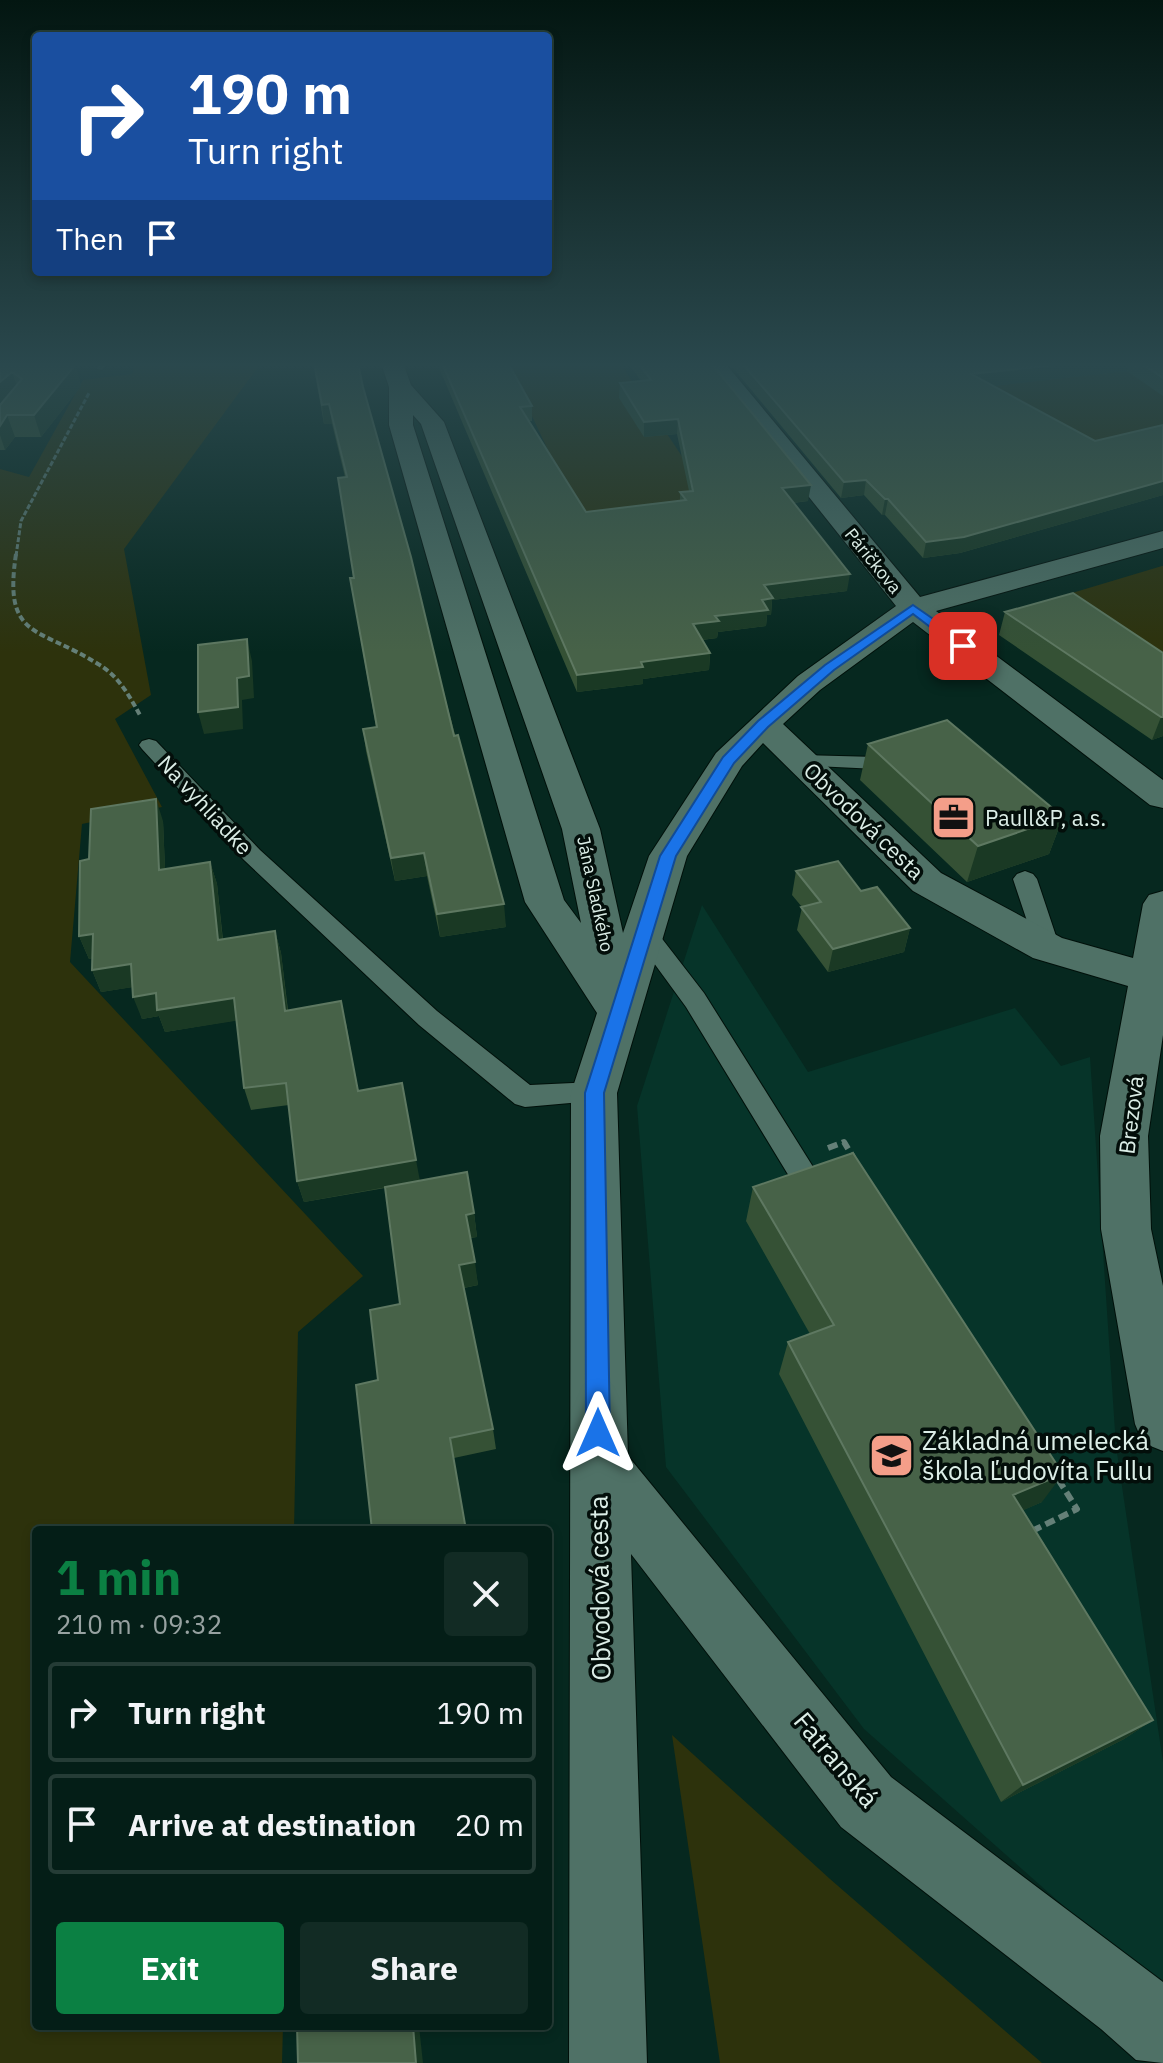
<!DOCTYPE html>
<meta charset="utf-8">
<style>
:root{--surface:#041e17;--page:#122b24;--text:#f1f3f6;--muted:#97a2a1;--line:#253c36;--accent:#0b8043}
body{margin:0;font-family:"IBM Plex Sans",sans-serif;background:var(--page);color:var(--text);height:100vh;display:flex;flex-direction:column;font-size:30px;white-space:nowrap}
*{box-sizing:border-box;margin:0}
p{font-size:26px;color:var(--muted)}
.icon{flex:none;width:44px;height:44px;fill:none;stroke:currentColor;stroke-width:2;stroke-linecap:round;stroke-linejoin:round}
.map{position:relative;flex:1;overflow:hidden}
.sheet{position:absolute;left:32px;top:1526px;width:520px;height:504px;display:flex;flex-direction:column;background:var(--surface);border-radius:8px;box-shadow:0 4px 12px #0003,0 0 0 2px var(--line)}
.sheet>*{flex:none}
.hud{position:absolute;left:32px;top:32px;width:520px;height:244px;border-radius:8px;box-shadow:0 4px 12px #0003,0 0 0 2px var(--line);background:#1a4fa0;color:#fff;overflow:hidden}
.pin{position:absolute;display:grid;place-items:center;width:68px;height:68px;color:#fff;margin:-34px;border-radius:16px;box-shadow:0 4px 12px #0006}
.me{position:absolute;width:88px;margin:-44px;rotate:0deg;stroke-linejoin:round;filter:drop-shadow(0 0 6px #0008)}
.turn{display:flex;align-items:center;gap:28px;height:168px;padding:0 24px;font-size:36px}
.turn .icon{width:104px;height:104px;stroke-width:2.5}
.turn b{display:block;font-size:56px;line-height:68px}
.then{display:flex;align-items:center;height:76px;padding:0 24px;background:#0003;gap:16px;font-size:30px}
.round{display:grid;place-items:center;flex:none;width:84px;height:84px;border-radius:8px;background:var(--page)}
.head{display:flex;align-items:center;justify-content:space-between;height:136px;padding:0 24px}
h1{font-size:48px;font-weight:700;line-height:60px;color:var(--accent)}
.button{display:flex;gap:16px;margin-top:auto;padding:16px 24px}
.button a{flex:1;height:92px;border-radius:8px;background:var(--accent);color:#fff;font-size:32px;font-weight:700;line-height:92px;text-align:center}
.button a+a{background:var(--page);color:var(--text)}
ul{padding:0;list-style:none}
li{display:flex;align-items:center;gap:24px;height:100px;margin:0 16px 12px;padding:0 8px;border:4px solid var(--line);border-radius:8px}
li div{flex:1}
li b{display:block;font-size:30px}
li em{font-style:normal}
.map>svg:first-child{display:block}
</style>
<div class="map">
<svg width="1163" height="2063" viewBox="0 0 1163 2063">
<rect width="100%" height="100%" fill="#06281f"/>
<!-- built -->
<path fill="#063429" d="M702 905 808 1072 1015 1008 1061 1066 1090 1057 1116 1446 1163 1762V1994L864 1729 666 1467 637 1106Z"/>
<!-- green -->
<path fill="#2d320c" d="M136 363H261L124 549 151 695 115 719 162 807 82 824 70 962 363 1276 298 1332 294 1530H36V2026H283L282 2063H0V469L29 477 83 380 132 374Z
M507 363H620L764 580 628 620Z
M1163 364V447L979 496 852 395Z
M1163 566V673L1052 599 1162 566Z
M672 1735 830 1879 1042 2063H720Z"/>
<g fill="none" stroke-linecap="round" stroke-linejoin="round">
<defs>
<path id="lane" d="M96 363H109L102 370 97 369Z
M149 739 156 741 260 850 437 1011 530 1085 594 1082 604 1086 608 1093 604 1100 525 1107 515 1104 419 1025 244 860 142 749 139 745 142 741Z
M801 755 877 757 887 763 877 769 794 765 791 761Z
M1025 871 1033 874 1037 879 1060 948 1057 954 1048 956 1039 954 1036 948 1013 879 1017 874Z
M644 925 653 927 704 993 815 1170 819 1178 815 1186 805 1190 795 1186 686 1007 632 933 635 927Z"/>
<path id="street" d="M381 363H403L411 385 444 422 600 829 623 933 649 856 716 753 798 676 896 606 702 363H725L920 597 1163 531V548L936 611 1163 780V808L1150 805 913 622 820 690 783 724 941 873 1062 938 1133 958 1143 904 1149 895 1163 891V1035L1148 1136 1151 1229 1163 1286V1451L1143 1443 1135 1424 1101 1229 1100 1136 1128 986 1033 958 913 891 763 743 742 766 687 856 617 1093 628 1456 891 1777 1163 1982V2063L1136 2060 1101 2029 841 1827 631 1554 647 2063H569L571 1093 597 1013 525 902 389 425V387ZM413 415 421 424 562 829 581 923 564 900 413 425Z"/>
</defs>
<!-- lane casing -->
<use href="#lane" stroke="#00100a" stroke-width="2"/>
<!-- street casing -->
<use href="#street" stroke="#00100a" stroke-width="2"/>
<!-- path-far2 -->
<path stroke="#658078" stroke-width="3" stroke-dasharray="5 2" stroke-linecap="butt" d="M134 364 146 363
M16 556 21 521 89 393"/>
<!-- path-far1 -->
<path stroke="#658078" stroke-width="4" stroke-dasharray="6 3" stroke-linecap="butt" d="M16 554C3 640 38 626 98 664 119 676 130 697 141 717"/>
<!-- path -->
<path stroke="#658078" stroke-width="6" stroke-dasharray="10 5" stroke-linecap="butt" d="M828 1148 844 1142 853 1157
M1032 1531 1077 1509 1056 1476"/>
<!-- lane -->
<use href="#lane" fill="#4f7166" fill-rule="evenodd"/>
<!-- street -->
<use href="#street" fill="#4f7166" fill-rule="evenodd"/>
</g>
<!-- wall -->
<path fill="#355135" d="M0 363 1 365H75L81 386 41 437H15L5 450H0Z
M313 363H358L363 387 506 927 440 937 427 876 395 881 366 751 363 729 376 727 350 578H353L345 477 332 424H324Z
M437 363H508L532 406V421H528L586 512 680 501V492L689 491 677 434 644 437 619 398 620 383 641 381 628 363H711L808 501 793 503 847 591 772 600 771 615H767L766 626 718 632 717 638 702 640 710 653 709 670 643 679V684L577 692Z
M729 363H1163V396L1127 371 992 386 1095 441 1163 425V495L960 553 923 558 885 515H882L864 495 841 498Z
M1005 612 1163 653V736L1152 740 999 635Z
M868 744 1063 817 1049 854 967 882 860 780Z
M163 821 165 869 210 862 217 884 223 940 275 931 281 953 288 1010 346 1023 358 1091 420 1181 474 1213 477 1237 470 1238 478 1285 464 1288 493 1429 496 1449 454 1458 378 1380 400 1304 385 1188 304 1202 297 1181 289 1105 251 1110 244 1088 237 1020 165 1032 159 1016 142 1019 132 987 101 992 92 970V958L89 959 79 936Z
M796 871 861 891 910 928 904 952 828 972 797 930 802 907 792 895Z
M753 1187 1042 1502 1023 1510 1153 1720 1124 1739 1001 1802 779 1374 788 1342 810 1334 746 1221Z"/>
<!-- shaded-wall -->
<path fill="#1a3924" d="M1073 363H1129L1127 371 968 389 971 374Z
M75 365 81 386 41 437 34 415Z
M12 372 19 393 0 409V382Z
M329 404 332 424H324L322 405Z
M7 415 15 437 5 450 0 435V426Z
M678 419 677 434 644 437V422Z
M866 480 864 495 841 498 844 482Z
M1163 481V495L960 553 923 558 926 542Z
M811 485 808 501 780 504 782 488Z
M885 499H888L885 515H882Z
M850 574 847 591 772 600 771 615H767L766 626 718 632 717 638 692 641 693 624 715 616 764 585Z
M247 639 252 661 254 698 242 700 243 729 204 734 198 712 237 678Z
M710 653 709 670 643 679V684L577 692V675L641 662Z
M1161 717H1163V736L1152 740Z
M156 799 163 821 166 892 159 870Z
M1063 817 1049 854 967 882 978 846Z
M424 853 427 876 395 881 391 858Z
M210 862 217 884 225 963 218 940Z
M504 904 506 927 440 937 437 914Z
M910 928 904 952 828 972 833 949Z
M275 931 281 953 290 1033 285 1011Z
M93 934 102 956 89 959 79 936Z
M131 964 140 986 101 992 92 970Z
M156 993 234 998 241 1020 165 1032 159 1016 142 1019 133 997Z
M416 1160 420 1181 304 1202 297 1181Z
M474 1213 477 1237 469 1238 466 1215Z
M475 1262 478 1285 463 1288 459 1265Z
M1063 1474 1042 1502 994 1523 1013 1495Z
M1153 1720 1124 1739 1001 1802 1023 1785Z
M413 2026H419L423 2063H416Z"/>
<!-- building -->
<path fill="#476248" stroke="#5e7861" stroke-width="2" d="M314 363H358L363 387 411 557 454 736 458 735 504 904 437 914 424 853 391 858 363 729 377 727 350 578H354L338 478 347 477 329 404 322 405Z
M442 363H508L532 406 520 407 586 512 686 500 680 492 693 491 678 419 644 422 620 383 651 380 638 363H711L811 485 782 488 850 574 764 585 773 598 762 600 768 610 715 616 719 621 693 624 710 653 641 662 643 667 577 675Z
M742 363H1073L971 374 1095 441 1163 425V481L964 537 926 542 888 499H885L866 480 844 482Z
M1141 363H1163V378Z
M0 365H75L34 415H7L0 426V405L22 379 12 372 0 382Z
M1073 593 1163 653V717H1161L1005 612Z
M247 639 249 676 237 678 238 707 198 712V645Z
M947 720 1063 817 978 846 868 744Z
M156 799 159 870 210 862 218 940 275 931 285 1011 341 1001 358 1091 402 1083 416 1160 297 1181 286 1083 244 1088 234 998 157 1010 156 993 133 997 131 964 92 970 93 934 79 936 80 861 89 859 91 809Z
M838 861 861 891 877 887 910 928 833 949 801 907 821 902 796 871Z
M853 1153 1063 1474 1013 1495 1153 1720 1023 1785 788 1342 834 1325 753 1187Z
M467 1172 474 1213 466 1215 475 1262 459 1265 493 1429 450 1438 466 1530H372L356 1385 378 1380 370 1310 400 1304 385 1187Z
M297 2026H413L416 2063H298Z"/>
<!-- sky -->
<linearGradient id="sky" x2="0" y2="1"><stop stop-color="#031611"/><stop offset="0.56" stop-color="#2a484d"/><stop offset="1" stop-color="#2a484d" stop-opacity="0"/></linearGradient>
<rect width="1163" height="652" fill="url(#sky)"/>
<!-- route -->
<path fill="#1a73e8" stroke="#114b97" stroke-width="2" d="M913 605 968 643V649H959L913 614 834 670 768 727 734 763 676 856 604 1093 610 1433 606 1441 598 1444 590 1441 586 1433 585 1093 660 856 723 757 758 721 825 665Z"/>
<!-- icons -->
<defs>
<symbol id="office-square" viewBox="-11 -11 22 22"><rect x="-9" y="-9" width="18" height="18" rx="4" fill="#f49e89" stroke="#030e0a"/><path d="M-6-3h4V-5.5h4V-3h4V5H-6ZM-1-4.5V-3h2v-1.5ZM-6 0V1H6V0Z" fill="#111"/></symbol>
<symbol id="school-square" viewBox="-11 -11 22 22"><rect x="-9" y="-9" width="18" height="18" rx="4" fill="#f49e89" stroke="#030e0a"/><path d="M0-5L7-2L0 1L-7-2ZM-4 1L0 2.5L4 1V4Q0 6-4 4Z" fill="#111"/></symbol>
</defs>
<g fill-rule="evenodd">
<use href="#office-square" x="928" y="792" width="51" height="51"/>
<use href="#school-square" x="866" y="1430" width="51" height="51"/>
</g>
<g text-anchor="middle" stroke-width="7" stroke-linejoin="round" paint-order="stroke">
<!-- far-street labels -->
<g font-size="18" fill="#dceee7" stroke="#030e0a">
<text transform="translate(873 561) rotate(51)" y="6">Páričkova</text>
<text transform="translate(595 894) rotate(78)" y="6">Jána Sladkého</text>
</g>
<!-- street labels -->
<g font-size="22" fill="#dceee7" stroke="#030e0a">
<text transform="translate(205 805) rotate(47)" y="8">Na vyhliadke</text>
<text transform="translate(864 821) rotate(44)" y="8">Obvodová cesta</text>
<text transform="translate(1131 1115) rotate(-83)" y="8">Brezová</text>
</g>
<!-- poi labels -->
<g font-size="22" fill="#dceee7" stroke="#030e0a" text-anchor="start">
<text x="985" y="826">Paull&amp;P, a.s.</text>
</g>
<!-- near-poi labels -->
<g font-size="26" fill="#dceee7" stroke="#030e0a" text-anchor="start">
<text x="922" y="1450">Základná umelecká<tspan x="922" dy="30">škola Ľudovíta Fullu</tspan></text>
</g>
<!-- near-street labels -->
<g font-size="26" fill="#dceee7" stroke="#030e0a">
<text transform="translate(600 1588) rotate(-91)" y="9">Obvodová cesta</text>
<text transform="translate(836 1760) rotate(50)" y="9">Fatranská</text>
</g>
</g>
</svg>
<div class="pin" style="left:963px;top:646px;background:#d93025"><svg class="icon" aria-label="arrive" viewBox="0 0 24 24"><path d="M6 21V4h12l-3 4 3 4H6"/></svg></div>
<svg class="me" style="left:598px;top:1433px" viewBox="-20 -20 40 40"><path d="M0-17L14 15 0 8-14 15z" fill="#1a73e8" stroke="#fff" stroke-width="4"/></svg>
<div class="hud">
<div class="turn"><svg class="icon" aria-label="right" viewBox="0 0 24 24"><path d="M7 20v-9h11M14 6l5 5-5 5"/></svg><div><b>190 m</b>Turn right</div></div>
<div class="then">Then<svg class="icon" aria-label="arrive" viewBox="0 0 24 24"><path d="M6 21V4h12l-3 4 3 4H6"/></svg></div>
</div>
<section class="sheet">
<div class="head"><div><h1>1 min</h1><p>210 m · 09:32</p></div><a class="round"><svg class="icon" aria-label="close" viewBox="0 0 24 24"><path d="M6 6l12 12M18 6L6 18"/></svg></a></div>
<ul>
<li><svg class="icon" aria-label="right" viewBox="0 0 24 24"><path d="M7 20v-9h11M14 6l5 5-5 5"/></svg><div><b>Turn right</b></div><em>190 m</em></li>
<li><svg class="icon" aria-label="arrive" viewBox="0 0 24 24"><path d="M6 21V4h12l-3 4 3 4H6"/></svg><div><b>Arrive at destination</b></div><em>20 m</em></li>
</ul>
<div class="button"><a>Exit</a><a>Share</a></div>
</section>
</div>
